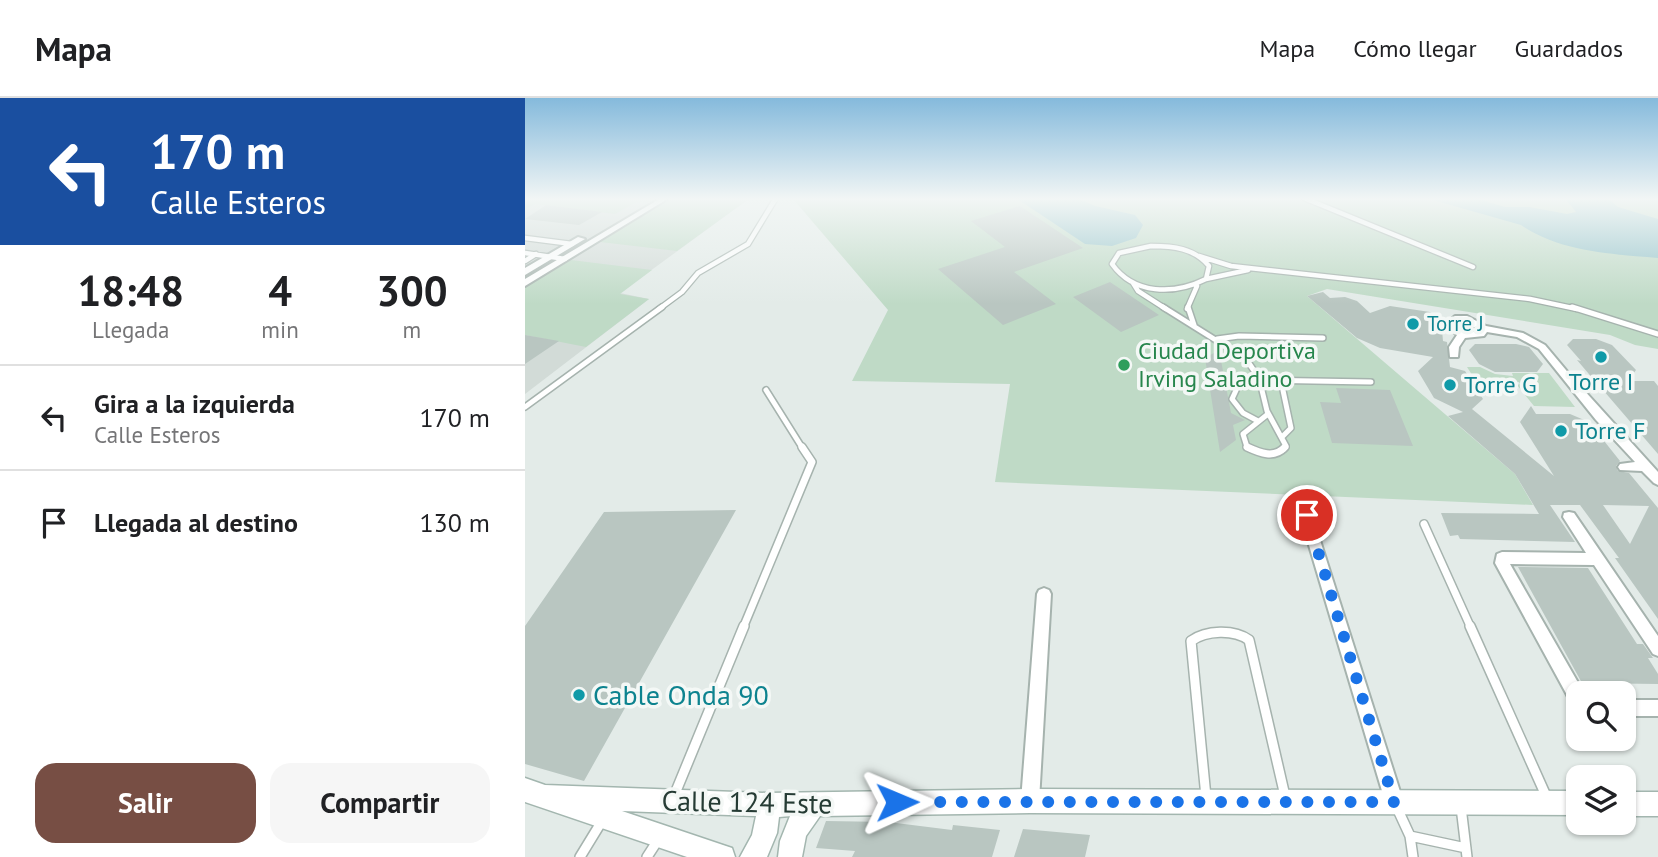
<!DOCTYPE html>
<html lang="es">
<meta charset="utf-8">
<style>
:root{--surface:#fff;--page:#f6f6f6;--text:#202124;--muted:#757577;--line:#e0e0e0;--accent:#774e44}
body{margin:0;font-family:"PT Sans",sans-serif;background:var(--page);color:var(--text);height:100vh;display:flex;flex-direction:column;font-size:26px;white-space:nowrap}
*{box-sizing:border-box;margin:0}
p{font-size:23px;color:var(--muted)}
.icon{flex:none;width:38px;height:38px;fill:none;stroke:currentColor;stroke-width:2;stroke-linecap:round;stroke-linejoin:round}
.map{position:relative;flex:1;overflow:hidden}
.drawer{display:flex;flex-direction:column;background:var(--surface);width:525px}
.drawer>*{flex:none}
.guide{background:#1a4fa0;color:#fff;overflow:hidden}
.controls{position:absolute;left:1041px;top:583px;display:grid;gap:14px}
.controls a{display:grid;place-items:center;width:70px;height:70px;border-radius:14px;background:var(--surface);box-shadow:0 2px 5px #0004;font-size:35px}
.pin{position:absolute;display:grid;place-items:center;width:60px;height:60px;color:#fff;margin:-30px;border:4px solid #fff;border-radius:50%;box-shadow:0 2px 7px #0007}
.me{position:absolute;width:77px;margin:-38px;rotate:89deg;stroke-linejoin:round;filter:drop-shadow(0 0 5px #0008)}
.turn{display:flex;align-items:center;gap:24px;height:147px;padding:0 35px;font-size:32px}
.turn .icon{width:91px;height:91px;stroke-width:2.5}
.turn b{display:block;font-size:49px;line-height:60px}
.eta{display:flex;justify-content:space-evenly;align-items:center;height:119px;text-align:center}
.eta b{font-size:42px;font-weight:800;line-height:49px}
.cta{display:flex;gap:14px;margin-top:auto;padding:14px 35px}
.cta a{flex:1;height:80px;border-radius:21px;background:var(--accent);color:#fff;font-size:28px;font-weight:800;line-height:80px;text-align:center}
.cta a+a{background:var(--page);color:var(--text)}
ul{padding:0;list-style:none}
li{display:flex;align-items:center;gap:21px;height:105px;padding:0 35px;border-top:2px solid var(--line)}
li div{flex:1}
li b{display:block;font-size:26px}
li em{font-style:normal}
header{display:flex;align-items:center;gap:42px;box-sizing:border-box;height:98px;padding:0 35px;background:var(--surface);border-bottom:2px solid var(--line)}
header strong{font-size:33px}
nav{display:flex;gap:38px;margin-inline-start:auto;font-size:24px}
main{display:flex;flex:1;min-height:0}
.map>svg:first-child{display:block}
</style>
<header>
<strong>Mapa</strong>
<nav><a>Mapa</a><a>Cómo llegar</a><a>Guardados</a></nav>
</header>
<main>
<section class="drawer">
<div class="guide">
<div class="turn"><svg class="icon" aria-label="left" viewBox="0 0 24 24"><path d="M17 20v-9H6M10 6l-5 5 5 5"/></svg><div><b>170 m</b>Calle Esteros</div></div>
</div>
<div class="eta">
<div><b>18:48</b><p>Llegada</p></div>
<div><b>4</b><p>min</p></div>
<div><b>300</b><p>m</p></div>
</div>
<ul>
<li><svg class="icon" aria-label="left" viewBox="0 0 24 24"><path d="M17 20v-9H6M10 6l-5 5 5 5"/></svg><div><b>Gira a la izquierda</b><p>Calle Esteros</p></div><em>170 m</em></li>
<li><svg class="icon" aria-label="arrive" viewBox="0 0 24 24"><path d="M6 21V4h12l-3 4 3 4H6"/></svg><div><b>Llegada al destino</b></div><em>130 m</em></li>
</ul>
<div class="cta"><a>Salir</a><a>Compartir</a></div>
</section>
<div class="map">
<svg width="1133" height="759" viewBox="0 0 1133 759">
<rect width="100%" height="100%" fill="#e3ebe8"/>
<!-- built -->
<path fill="#d2dbd7" d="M0 100H225L95 195 124 201 0 296Z"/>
<!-- green -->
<path fill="#bfdac6" d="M0 100H118L90 116 11 106 0 111Z
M148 100H225L152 153 75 144Z
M271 100H1133V251L1110 247 1085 237 802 191 782 198 990 376 1008 407 470 384 485 286 327 283 363 212 269 102Z
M46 162 127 172 95 196 124 201 61 249 0 237V189Z
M942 269H955L970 276 988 278 987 275H1024L1050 309 1009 308 992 287 995 286 994 284 984 285 990 294H958Z"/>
<!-- water -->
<path fill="#92c2c9" d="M491 100H552L570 108 610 117 618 127 611 140 587 148 560 146Z
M901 100H949L980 109H1004L1042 116 1051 114 1040 100H1082L1093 109 1133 121V160C1087 156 1035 154 996 127Z"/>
<!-- building -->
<path fill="#b9c6c1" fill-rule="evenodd" d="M21 107 77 114 54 127 0 121Z
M495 108 558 150 489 174 531 206 478 227 413 171 480 149 446 123Z
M585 184 634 217 596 234 548 199Z
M798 194 805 200 820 199 832 203 845 215 865 208 905 214 916 221 918 243 922 244 925 269 940 273 958 301 947 311 1029 378 995 324 1006 308 1011 316H1045L1064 324 1095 363 1091 368 1093 373 1104 375 1133 410V521L1090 460H1094L1055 407H1025L1050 444 935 441 933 437 925 438 916 415 1014 416 990 376 923 318 938 314 909 300 893 273 908 259 855 250 832 240 782 198ZM1078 407 1124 408 1105 446Z
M0 237 34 243 0 266Z
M1048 241H1071L1087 247 1111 272 1103 283H1129L1133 288V356L1078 292 1081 288 1080 284 1069 282 1052 262 1056 263 1042 247Z
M950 246H991L1004 249 1018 266 1012 274H970L954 266 944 252Z
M694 252 706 315 720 322 708 327 711 342 695 354 680 260Z
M811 290 865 292 888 348 807 345 795 304 816 305Z
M211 412 59 683 0 666V528L79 414Z
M993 469 1063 470 1112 546H1118L1128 560H1123L1133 576V586L1057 585Z
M301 723 363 724 427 732 428 727 475 732 467 759H327L330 753 291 750Z
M498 731 565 737 560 759H489Z"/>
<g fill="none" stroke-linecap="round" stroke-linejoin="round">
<defs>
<path id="lane-far3" d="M779 100 948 169
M0 140 47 146
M626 148C648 148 669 150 684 168L681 181C649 197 609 197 587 166L594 155Z
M0 155 40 161
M674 158 706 168 1005 201 1052 211
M0 163 11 156
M681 181 723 172
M608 185 613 193 641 211
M134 211 157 194 173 175 223 146 251 100
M662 211 672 188"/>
<path id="lane-far2" d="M638 209 721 261 734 280 742 313 761 348 759 351
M663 209 669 227
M1047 209 1133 236
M692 241 714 238 798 240
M732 275 713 288 707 301 718 315 733 323
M737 282 846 284
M756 283 766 330 757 339
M241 292 278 351
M0 309 137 209
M725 351 722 349 718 336 743 316"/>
<path id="lane-far1" d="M722 349C735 355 749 361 760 349
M899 426 946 530
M218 530 287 364 277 349"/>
<path id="lane" d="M945 528 1022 700
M149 698 219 528
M681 699 666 543C681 532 709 531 724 542L760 698
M936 709 942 759
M873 712 885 738 888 759
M885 738 941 750
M55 759 77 723
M122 759 133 742"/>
<path id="street" d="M136 100H144L0 188V181Z
M53 139 60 141 0 177V170Z
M930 218H942L961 228 998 235 1020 247 1051 284 1078 285 1079 287 1078 289 1057 290 1133 374V387L1129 385 1117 373 1095 372 1093 369 1095 366 1110 364 1071 322 1014 251 992 239 962 234 959 238 940 240 934 249 933 259H925L924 249 932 237 920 226ZM932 224H940L953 231 952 234H942L930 226Z
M781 412 786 413 787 417 878 703 875 709 869 712 863 709 860 703 775 417 776 413Z
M1044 414 1049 415 1133 538V558L1128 556 1069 467 985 466 1059 595H1054V610L1048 608 970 465 972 456 977 454 1061 455 1038 419 1039 415Z
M519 490 524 492 526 496 514 703 511 709 505 712 499 709 496 703 512 496 514 492Z
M1099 602H1133V618H1099Z"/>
<path id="secondary" d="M0 680 20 687 242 695 505 691 1054 693V717L505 715 295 718 281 738 277 759H253L255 743 265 718 254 719 252 735 242 759H215L227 737 231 718 97 713 198 747 207 750 210 759H162L0 704Z
M1099 694H1133V718H1099Z"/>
</defs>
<!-- lane-far3 casing -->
<use href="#lane-far3" stroke="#a6b3ae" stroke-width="7"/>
<!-- lane-far2 casing -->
<use href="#lane-far2" stroke="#a6b3ae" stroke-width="8"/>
<!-- lane-far1 casing -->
<use href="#lane-far1" stroke="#a6b3ae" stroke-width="10"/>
<!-- lane casing -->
<use href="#lane" stroke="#a6b3ae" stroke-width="12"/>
<!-- street casing -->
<use href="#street" stroke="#a6b3ae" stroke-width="4"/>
<!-- secondary casing -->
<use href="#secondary" stroke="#a3b6af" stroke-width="3"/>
<!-- lane-far3 -->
<use href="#lane-far3" stroke="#fff" stroke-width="4.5"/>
<!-- lane-far2 -->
<use href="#lane-far2" stroke="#fff" stroke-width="5"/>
<!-- lane-far1 -->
<use href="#lane-far1" stroke="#fff" stroke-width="7"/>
<!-- lane -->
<use href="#lane" stroke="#fff" stroke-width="9"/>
<!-- street -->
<use href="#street" fill="#fff" fill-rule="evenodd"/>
<!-- secondary -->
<use href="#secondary" fill="#fff" fill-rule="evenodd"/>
</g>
<!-- sky -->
<linearGradient id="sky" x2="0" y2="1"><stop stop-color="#85badc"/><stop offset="0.49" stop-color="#f2f6f5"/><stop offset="1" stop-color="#f2f6f5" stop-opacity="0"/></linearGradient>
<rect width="1133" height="206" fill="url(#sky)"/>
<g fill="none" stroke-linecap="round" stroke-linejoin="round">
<!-- route -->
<path stroke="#1a73e8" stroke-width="12" stroke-dasharray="0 21.6" d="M372 704H869L782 417"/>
</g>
<!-- markers -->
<g fill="#0f9aa8" stroke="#f4f8f6" stroke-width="2.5">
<circle cx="888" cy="226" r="7"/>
<circle cx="1076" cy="259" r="7"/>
<circle cx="925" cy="287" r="7"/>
<circle cx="1036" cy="333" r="7"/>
<circle cx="54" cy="597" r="7"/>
</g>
<circle fill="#2e9e5b" stroke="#f4f8f6" stroke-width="2.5" cx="599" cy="267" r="7"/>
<g text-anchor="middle" stroke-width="7" stroke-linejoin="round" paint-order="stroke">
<!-- far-culture labels -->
<g font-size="21" fill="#0d838f" stroke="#f4f8f6" text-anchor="start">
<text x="902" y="233">Torre J</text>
</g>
<!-- leisure labels -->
<g font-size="24" fill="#27864d" stroke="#f4f8f6" text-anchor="start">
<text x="613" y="261">Ciudad Deportiva<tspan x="613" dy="28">Irving Saladino</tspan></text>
</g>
<!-- culture labels -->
<g font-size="24" fill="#0d838f" stroke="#f4f8f6" text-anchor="start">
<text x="1076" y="292" text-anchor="middle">Torre I</text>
<text x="939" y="295">Torre G</text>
<text x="1050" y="341">Torre F</text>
</g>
<!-- near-culture labels -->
<g font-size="28" fill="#0d838f" stroke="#f4f8f6" text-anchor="start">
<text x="68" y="607">Cable Onda 90</text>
</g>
<!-- near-street labels -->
<g font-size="28" fill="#253b34" stroke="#f4f8f6">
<text transform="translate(222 704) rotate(1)" y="10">Calle 124 Este</text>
</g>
</g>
</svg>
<div class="controls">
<a><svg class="icon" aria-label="search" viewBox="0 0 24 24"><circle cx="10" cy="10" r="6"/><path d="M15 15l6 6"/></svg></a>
<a><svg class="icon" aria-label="layers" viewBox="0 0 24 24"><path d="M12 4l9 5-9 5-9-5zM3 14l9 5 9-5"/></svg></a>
</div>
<div class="pin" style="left:782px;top:417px;background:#d93025"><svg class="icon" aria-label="arrive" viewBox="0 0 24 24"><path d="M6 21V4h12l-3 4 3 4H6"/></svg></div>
<svg class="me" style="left:372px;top:704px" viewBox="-20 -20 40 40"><path d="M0-17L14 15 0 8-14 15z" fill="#1a73e8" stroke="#fff" stroke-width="4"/></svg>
</div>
</main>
